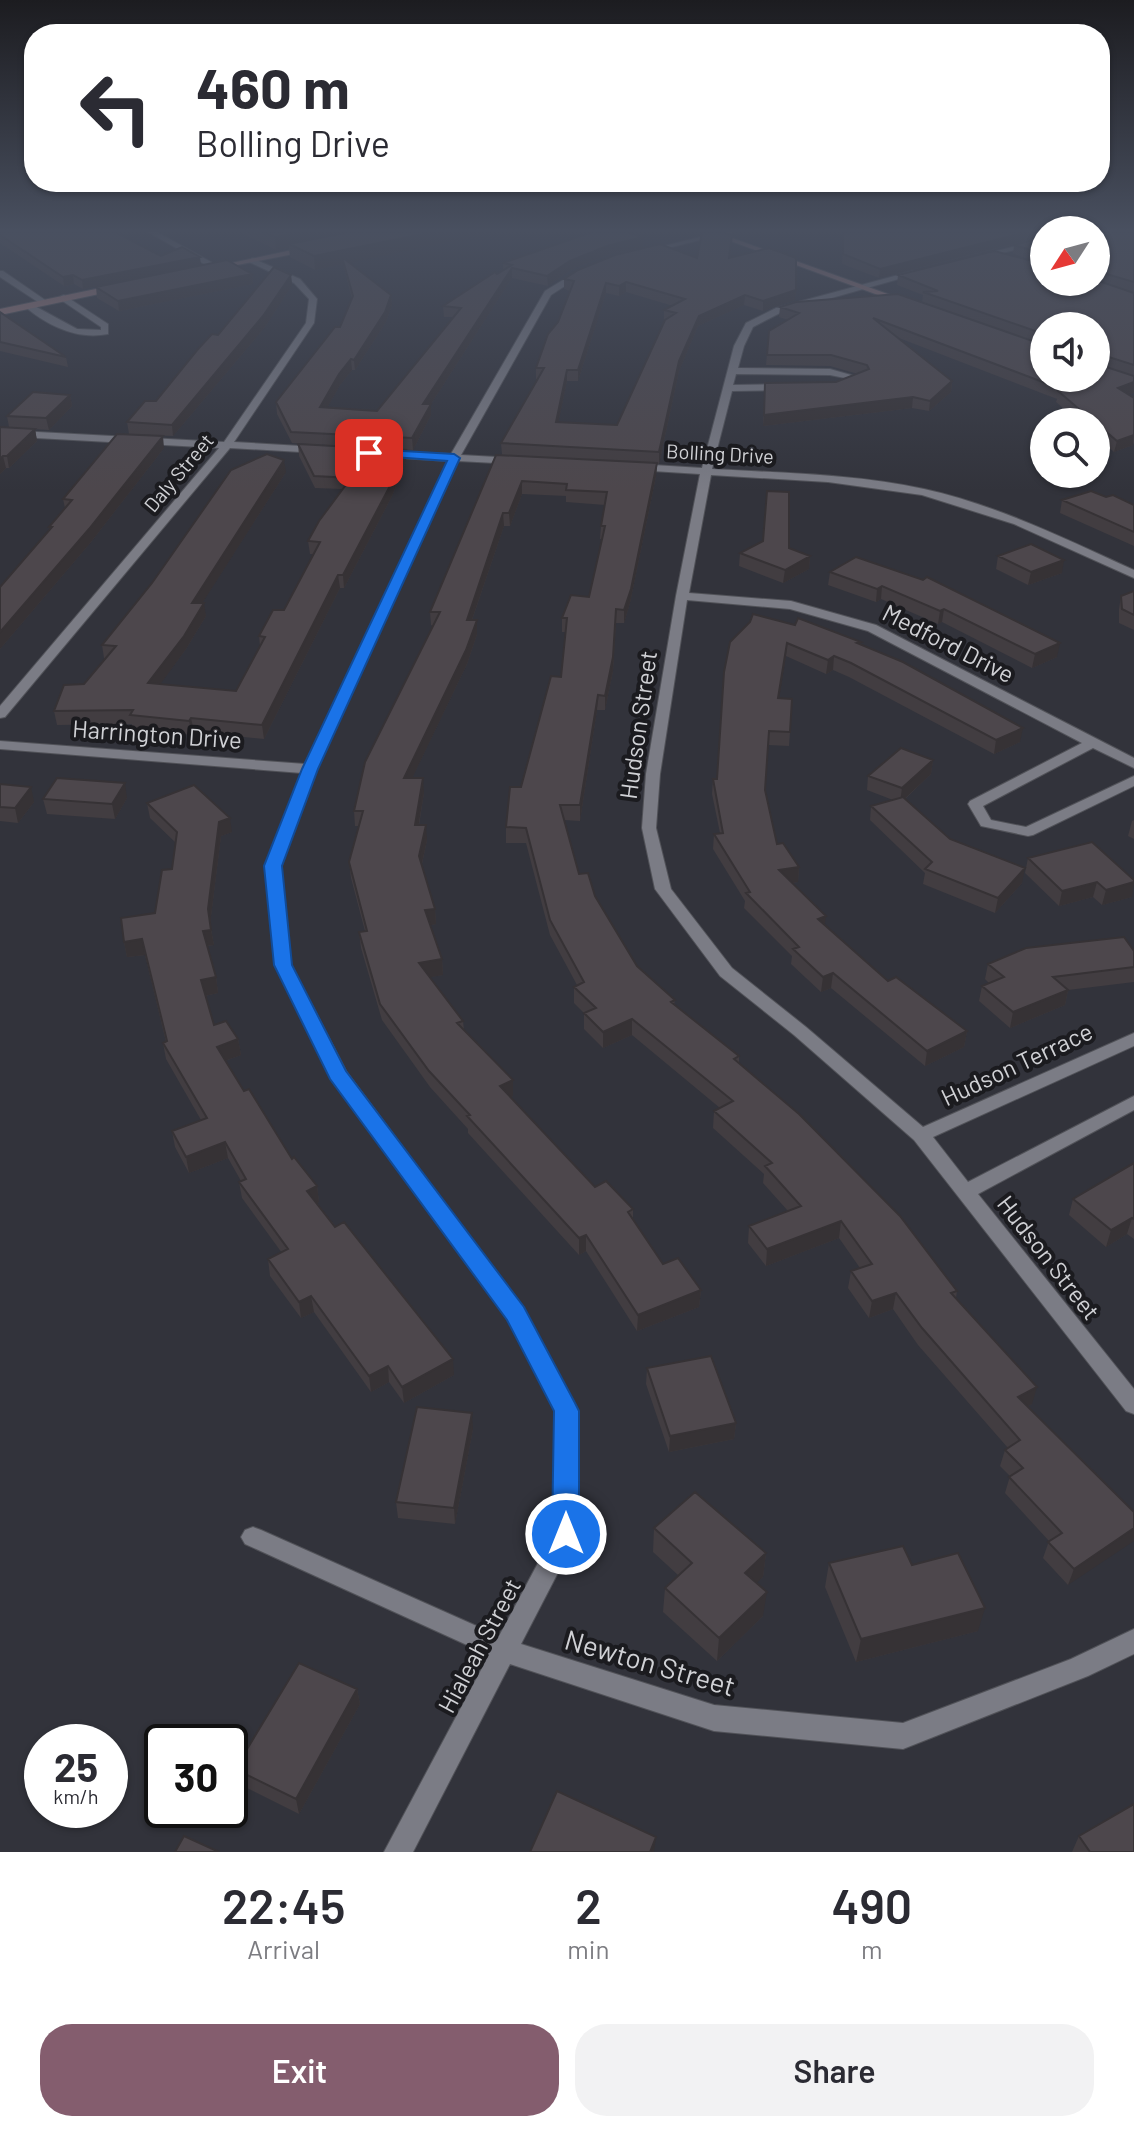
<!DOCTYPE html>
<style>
:root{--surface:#fff;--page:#f2f2f3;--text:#2b2b33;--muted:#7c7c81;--accent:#845d6e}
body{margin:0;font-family:Barlow,sans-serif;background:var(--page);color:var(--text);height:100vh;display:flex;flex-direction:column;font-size:30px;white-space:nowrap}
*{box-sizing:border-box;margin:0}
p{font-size:26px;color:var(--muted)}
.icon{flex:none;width:44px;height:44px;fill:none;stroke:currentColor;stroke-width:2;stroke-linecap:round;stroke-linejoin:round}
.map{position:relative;height:1852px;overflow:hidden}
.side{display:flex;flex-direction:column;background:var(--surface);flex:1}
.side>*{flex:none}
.banner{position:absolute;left:24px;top:24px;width:1086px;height:168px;border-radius:32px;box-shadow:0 2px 6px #0004;background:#fff;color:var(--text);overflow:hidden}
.needle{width:52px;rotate:234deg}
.tools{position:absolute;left:1030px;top:216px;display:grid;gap:16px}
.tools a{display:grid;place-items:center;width:80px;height:80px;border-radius:50%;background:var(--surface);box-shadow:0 2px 6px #0004;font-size:40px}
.speed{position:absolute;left:24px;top:1724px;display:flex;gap:16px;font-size:40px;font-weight:700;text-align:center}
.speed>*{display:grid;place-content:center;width:104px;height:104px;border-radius:50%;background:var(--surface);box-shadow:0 2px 6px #0004;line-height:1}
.speed small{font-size:20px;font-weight:400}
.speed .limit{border:4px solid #111;border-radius:12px;background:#fff;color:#111}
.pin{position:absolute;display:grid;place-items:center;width:68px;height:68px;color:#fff;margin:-34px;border-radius:16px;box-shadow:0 4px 12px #0006}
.me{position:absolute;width:88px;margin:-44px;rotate:0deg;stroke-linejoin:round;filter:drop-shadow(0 0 6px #0008)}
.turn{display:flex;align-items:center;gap:28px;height:168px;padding:0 40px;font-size:36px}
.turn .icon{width:104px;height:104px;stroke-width:2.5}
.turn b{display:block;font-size:56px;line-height:68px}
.eta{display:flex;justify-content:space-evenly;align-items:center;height:136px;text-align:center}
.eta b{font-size:48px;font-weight:600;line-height:56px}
.cta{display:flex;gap:16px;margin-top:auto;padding:16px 40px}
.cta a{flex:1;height:92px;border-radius:32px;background:var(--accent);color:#fff;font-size:32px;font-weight:600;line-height:92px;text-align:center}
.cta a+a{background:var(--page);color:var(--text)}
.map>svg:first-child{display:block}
</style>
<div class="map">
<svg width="1134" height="1852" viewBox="0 0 1134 1852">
<rect width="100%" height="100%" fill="#32333b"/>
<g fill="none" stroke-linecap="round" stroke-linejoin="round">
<defs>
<path id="street" d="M148 232H157L220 267 213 269Z
M720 232H732L648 253 644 251Z
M1044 239V243L981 258 977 256Z
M252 258 300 279 317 299 314 323 234 442 318 447 323 450 318 453 230 448 5 717 0 718V706L219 448 0 436V430L224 442 306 323 309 299 294 283 249 262Z
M581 269 588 271 551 295 461 455 514 458 519 461 514 464 458 461 317 769 281 866 291 965 346 1071 523 1308 577 1411 578 1534 521 1644 714 1705 903 1723 1071 1659 1134 1629V1654L1088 1676 903 1749 714 1731 510 1664 413 1852H384L489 1655 245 1544 241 1537 245 1530 253 1527 261 1530 499 1636 554 1533 555 1411 508 1319 332 1078 275 965 265 866 302 773 0 749V741L305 764 448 461 385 457 380 454 385 451 451 454 545 291Z
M0 271H3L48 302 41 304 0 277Z
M913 271 920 273 782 312 753 327 744 346 738 368 830 369 865 379 852 385 847 382 850 379 830 375 736 374 733 385 785 384 790 387 785 390 732 391 712 469C782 473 855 474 924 489 997 505 1066 539 1134 570V578L1014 524 922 495 828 482 711 475 689 593 791 601 876 625 1134 758V768L1093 748 983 806 991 820 1026 827 1134 776V786L1033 835 1028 836 981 826 968 804 970 801 1082 743 868 631 790 609 687 600 660 774 656 828 671 889 732 968 806 1027 923 1127 1134 1033V1046L933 1137 968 1182 1134 1096V1110L978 1194 1134 1389V1414L1126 1411 914 1140 794 1035 720 976 655 889 642 828 646 774 676 596 700 474 637 470 632 467 637 464 702 468 734 346 746 323 776 308Z
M64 295 108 324V334C77 340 48 326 24 306L31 304 77 329 101 330V327L61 300V296Z"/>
<path id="secondary" d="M706 232H715L907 301 900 303Z
M311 246 314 250 212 270 208 268Z
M115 285 119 288 118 290 0 315V309Z"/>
</defs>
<!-- street casing -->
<use href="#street" stroke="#515258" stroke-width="2"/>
<!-- secondary casing -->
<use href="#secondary" stroke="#515258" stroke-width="2"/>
<!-- street -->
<use href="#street" fill="#7b7c85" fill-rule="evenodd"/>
<!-- secondary -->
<use href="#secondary" fill="#a17c7d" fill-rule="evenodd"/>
</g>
<!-- wall -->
<path fill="#423d41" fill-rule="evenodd" d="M0 232 161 256 201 265 83 289 74 284 64 286 0 243Z
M240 232H495L349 262 391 295 392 305 386 322 355 370H352L340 385 327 408 377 411 453 317H444L443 306 503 270V263L643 237V247L607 255 570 270 548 286 512 278 431 404V415L413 450 292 443 277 414 276 402 340 327 352 299 343 264 315 270 290 257 289 248 276 250Z
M843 232H1044V237L879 278 842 264Z
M1096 232H1134V393L1129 394 1134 398V442L1133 445 1114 452 1096 437V422H1079L1056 402 1057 399 899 338 952 381 951 392 929 411 912 408 763 426 765 383 836 382 858 374 830 366 766 365 769 331 788 320 779 317 780 307 796 302 1038 343 922 302 923 295 897 285 898 275 1096 282ZM1044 326 1096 378H1044Z
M732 235 730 258 796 290 795 300 763 311 744 305 698 326 679 371 659 464 657 463 656 476 630 603 624 623H616L613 671 605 710H597L580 821 564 820 579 874 595 896 637 966 675 1000 674 1005 739 1056V1063L957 1291 956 1298 1032 1404 1028 1406 1134 1512 1068 1585 1043 1558 1049 1541 1005 1493 1010 1476 1000 1466 1005 1450 1008 1448 918 1345 893 1309 869 1318 848 1288 851 1271 860 1268 839 1238 766 1266 748 1243 749 1226 788 1211 763 1183 764 1174 713 1128 714 1111 720 1108 632 1035 603 1048 584 1029V1013L574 1003V987L577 985 550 935 526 843H506V827L561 677 566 632H562V618L589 597 602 539H600L601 526 605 505 566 502V496L522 494 510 526H504L472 620H477V634L467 664 412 778 424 793 419 825 427 840 422 864 435 909 436 924 430 925 442 959 443 975 430 977 463 1021 464 1030 513 1080V1096L511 1097 595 1187 633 1209V1220L663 1264 701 1290 699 1307 637 1331 586 1251 579 1255 468 1133V1129L430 1087 382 1020 361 948 359 932 365 931 351 878 349 862 359 826H355L354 811 433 626 431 625 430 612 502 454 501 443 538 379H536V368L558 322 570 291 564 289V279L697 258ZM626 292 673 306 664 310V321L617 425 558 423 567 381H578L606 293 619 296Z
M1044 237V264L1013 254 1014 245Z
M252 274 253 284 119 311 97 298 96 287Z
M291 275 292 285 265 327 173 436 129 434 127 422 156 401 218 335Z
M0 312 66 357 68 367 0 351Z
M70 395 72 406 49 430 14 428 35 429 37 441 9 468H6L0 474V427H9L7 416Z
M298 444 406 462 392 496 344 588H340L264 739 194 732 192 735 132 729V724L57 725 54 711 84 684 106 659 104 658 102 645 286 472 202 603 206 616 186 649 160 684 236 691 260 646 259 636 284 610 313 554H310L308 541 343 489 315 488 299 456Z
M164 448 91 542 0 649V587L50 529 49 527 65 508 63 499Z
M1106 497 1134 505V546L1060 513 1062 500Z
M789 548 810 556 809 569 783 583 739 566 740 553Z
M998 556 1062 573 1028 585 996 569Z
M856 557 1057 657 1032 668 942 622 938 624 881 599 876 602 828 585 830 572Z
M1134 591V630L1119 623V609L1121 596Z
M730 642H861L860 645 1020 742 994 754 849 677 833 670 826 674 786 656 779 698 790 732 789 746 768 745 765 790 777 844 799 867 798 882 792 883 825 925 888 981 967 1031 964 1047 925 1066 831 988 821 992 791 964 792 956 744 908 745 901 713 849 714 834 720 833 712 794 713 779H717Z
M933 760 931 774 905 799 950 839 1022 883 995 913 923 884 925 873 870 820 871 806 893 800 867 790 868 776Z
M0 784 34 802 18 823 0 821Z
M127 798 115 819 47 814 43 799Z
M147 803 232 832 221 836 210 924 214 945 207 946 216 977 218 993 205 996 214 1025 238 1039 241 1055 225 1061 244 1091 292 1159 317 1186 319 1202 317 1203 454 1375 404 1403 389 1382 371 1392 314 1312 301 1318 270 1276 268 1259 282 1253 242 1198 239 1182 241 1181 228 1158 189 1173 175 1147 172 1131 201 1120 166 1059 163 1043 166 1042 145 955 127 957 124 942 155 913 172 869 176 843 150 818Z
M1134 820V839L1128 836 1132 821Z
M1092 842 1132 897 1102 905 1093 897 1059 906 1025 873 1028 858Z
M1134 951V982L1068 990 1065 1005 1010 1028 979 1001 982 986 989 983 985 979 988 964Z
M1134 1163V1239L1127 1234 1106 1247 1069 1215 1073 1199Z
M647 1368 736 1423 734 1439 669 1452 646 1384Z
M473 1429 455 1524 398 1518 396 1502Z
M654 1528 766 1553 763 1577 756 1583 763 1616 717 1661 663 1612 665 1588 678 1575 653 1552Z
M829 1563 912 1565 978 1631 856 1662 825 1587Z
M357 1689 360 1704 299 1814 239 1784 235 1769Z
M1079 1836 1134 1852H1072Z"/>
<!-- shaded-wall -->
<path fill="#363235" d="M303 232H369L289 244V248L276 250 275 237Z
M433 232H495L344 264 342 257 343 264 315 270 314 256Z
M1027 232H1044L1043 236 879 278 880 269Z
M643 237V247L607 255 570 270 548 286 547 276 570 261 607 246Z
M200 257 201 265 83 289 82 280Z
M512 268V278L431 404V415L413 450 412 438 423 404Z
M252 274 253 284 119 311 118 301Z
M73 275 74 284 64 286 63 277Z
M291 275 292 285 265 327 173 436 172 425Z
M626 282V292L619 296V286Z
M606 283V293L578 381V370Z
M796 290 795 300 763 311V301Z
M391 295 392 305 386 322 355 370 354 360Z
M745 295 744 305 698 326 679 371 659 464V452L679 361 699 316Z
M351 359 352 370 340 385 321 419 320 407 339 374Z
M567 370V381L556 434V422Z
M952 381 951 392 929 411 930 401Z
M1134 382V393L1116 399 1118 388Z
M70 395 72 406 49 430 46 418Z
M913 397 912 408 763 426 764 415Z
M35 429 37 441 9 468 7 456Z
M1134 435 1133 445 1114 452 1117 441Z
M163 436 164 448 91 542 0 649V632Z
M406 450V462L392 496 344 588 343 575Z
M3 456 6 468 0 474V459Z
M284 460 286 472 194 616 192 603Z
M657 463 656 476 630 603 624 623V610Z
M522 481V494L510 526 509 513Z
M503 513 504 526 467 634V620Z
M810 556 809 569 783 583 785 570Z
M1064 560 1062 573 1028 585 1031 572Z
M338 575 340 588 264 739 262 725Z
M882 586 881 599 876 602 877 589Z
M204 603 206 616 186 649 151 697 148 683Z
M616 609 613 671 605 710V696Z
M944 609 942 622 938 624 940 611Z
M477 620V634L467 664 405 793 404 778Z
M787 643 786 656 777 712 778 698Z
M1060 643 1057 657 1032 668 1035 654Z
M834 656 833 670 826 674 828 660Z
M598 695 597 710 580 821V805Z
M191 718 194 732 192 735 189 721Z
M1023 728 1020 742 994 754 996 740Z
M933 760 931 774 900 803 902 788Z
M423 778 424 793 416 840 415 825Z
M125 783 127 798 115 819 112 804Z
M31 787 34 802 18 823 15 808Z
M230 818 232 832 221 836 210 924 208 909 219 822Z
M426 825 427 840 420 872 419 856Z
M799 867 798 882 778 885 779 870Z
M1025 868 1022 883 995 913 998 898Z
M1097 882 1093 897 1059 906 1062 891Z
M1134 882 1132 897 1102 905 1106 890Z
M435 909 436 924 426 926 425 910Z
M826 916 824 931 818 919Z
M211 930 214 945 205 946 203 931Z
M142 939 145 955 127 957 124 942Z
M442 959 443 975 420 979 419 963Z
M833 973 831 988 821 992 823 977Z
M216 977 218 993 204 996 201 980Z
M1068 990 1065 1005 1010 1028 1013 1012Z
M632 1019V1035L603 1048V1032Z
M967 1031 964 1047 925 1066 927 1051Z
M238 1039 241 1055 219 1063 217 1047Z
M513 1080V1096L501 1102 500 1086Z
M225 1142 228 1158 189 1173 186 1157Z
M317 1186 319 1202 309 1207 307 1191Z
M1132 1218 1127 1234 1106 1247 1111 1230Z
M841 1221 839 1238 766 1266 767 1249Z
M586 1235V1251L579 1255V1238Z
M701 1290 699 1307 637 1331 638 1315Z
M896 1293 893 1309 869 1318 872 1301Z
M311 1296 314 1312 301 1318 299 1302Z
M453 1359 454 1375 404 1403 402 1387Z
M388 1366 389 1382 371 1392 369 1376Z
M1037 1387 1032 1404 1014 1413 1018 1397Z
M472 1413 473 1429 455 1524 454 1508Z
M736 1423 734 1439 669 1452 670 1436Z
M1134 1528V1541L1068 1585 1074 1569Z
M766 1553 763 1577 742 1597 745 1573Z
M767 1592 763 1616 717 1661 719 1638Z
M985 1608 978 1631 856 1662 861 1639Z
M357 1689 360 1704 299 1814 296 1799Z
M656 1837 654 1852H650Z"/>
<!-- building -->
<path fill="#4d474c" stroke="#363235" stroke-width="2" fill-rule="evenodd" d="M0 232H115L161 256 182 247 200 257 82 280 73 275 63 277 0 235Z
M264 232H303L275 237Z
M349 232H433L314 256 289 244Z
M592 232H627L643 237 607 246 570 261 547 276 512 268 423 404H431L412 438 291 432 276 402 335 327H340L353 296 342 257 391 295 385 312 354 360 351 359 339 374 320 407 377 411 461 308 443 306 495 272 497 274 512 265 503 263Z
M709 232H723L732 235 729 258 769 248 796 258V290L763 301 745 295 699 316 679 361 659 452 501 443 544 368H536L548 334 558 322 574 281 564 279 578 270 615 255 660 244 697 258 702 233ZM626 282 685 299 664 310 676 313 665 320 617 425 556 422 567 370H578L606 283 619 286Z
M843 232H1027L880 269 843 254Z
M1096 232H1134V282L1096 271Z
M1044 237V254L1014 245Z
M994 251 1044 264V282H1096V280L1134 293V365L1096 353 1097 364 1134 376V382L1118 388 1134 398V435L1117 441 1096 423V422H1094L1058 391 1064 390 873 318 952 381 930 401 913 397 764 415 765 383 836 382 869 369 867 365 831 355H767L769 331 799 313 780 307 796 302 898 294 1044 345V378H1096V326H1044V334L923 292 938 291 898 275Z
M227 260 252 274 118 301 96 287Z
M274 267 291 275 263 316 172 425 127 422 145 401H156L198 349 212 334 218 335Z
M0 312 66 357 0 342Z
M33 392 70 395 46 418 7 416Z
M0 427 35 429 7 456H3L0 459Z
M117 434 163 436 89 529 0 632V587L52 527H49L72 500 63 499Z
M298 444 406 450 391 484 343 575H338L262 725 191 718 189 721 130 715 133 710 54 711 64 685 84 684 116 646 102 645 152 583 231 470 267 454 284 460 192 603H204L184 636 148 683 236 691 265 637 259 636 273 610H284L320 542 308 541 319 521 351 478 314 476Z
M496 455 657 463 631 589 624 610 616 609 613 657 605 696 598 695 580 805H560L579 874 588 873 595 896 637 966 675 1000 671 1002 739 1056 734 1059 799 1114 900 1216 957 1291 951 1293 1037 1387 1018 1397 1134 1512V1528L1074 1569 1048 1542 1062 1533 1009 1477 1023 1468 1005 1450 1020 1440 922 1328 896 1293 872 1301 851 1271 872 1264 841 1221 767 1249 749 1226 801 1206 765 1166 772 1163 714 1111 733 1101 632 1019 603 1032 584 1013 596 1008 574 987 584 982 550 920 526 828 506 827 510 787H521L551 676 561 677 567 618H562L571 595 589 597 605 526H601L607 492 566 490 567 484 522 481 509 513H503L467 620H477L466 650 404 778H423L415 825H426L419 856 435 909 425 910 442 959 419 963 463 1021 457 1023 513 1080 500 1086 595 1187 606 1181 633 1209 628 1212 663 1264 678 1258 701 1290 638 1315 586 1235 579 1238 467 1116 470 1115 429 1071 380 1004 359 932 367 931 349 862 363 811H354L365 762 440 612H430Z
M767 491 789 492V548L810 556 785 570 740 553 763 541Z
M1091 491 1106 497 1113 495 1134 505V532L1062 500Z
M1031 544 1064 560 1031 572 998 556Z
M856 557 923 580 927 577 1060 643 1035 654 944 609 940 611 882 586 877 589 830 572Z
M1134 591V615L1122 609 1121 596Z
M753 614 795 625 798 618 861 642 857 643 903 662 1023 728 996 740 851 663 834 656 828 660 787 643 778 698 792 699 790 732 769 731 765 790 777 844 783 843 799 867 779 870 826 916 818 919 888 981 896 977 967 1031 927 1051 833 973 823 977 793 949 799 947 746 893 750 892 714 834 723 833 713 779H717L724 672 730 642 750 622Z
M901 748 933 760 902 788 868 776Z
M57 778 125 783 112 804 43 799Z
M0 784 31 787 15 808 0 807Z
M194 785 230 818 219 822 208 909 211 930 203 931 216 977 201 980 214 1025 226 1021 238 1039 217 1047 244 1091 249 1089 292 1159 294 1157 317 1186 307 1191 335 1227 344 1222 453 1359 402 1387 388 1366 369 1376 311 1296 299 1302 268 1259 288 1249 239 1182 246 1179 225 1142 186 1157 172 1131 207 1118 163 1043 167 1041 142 939 124 942 121 918 155 913 162 870 172 869 177 832 147 803Z
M903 797 950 839 1025 868 998 898 925 869 932 862 871 806Z
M1092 842 1134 880V882L1106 890 1097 882 1062 891 1028 858Z
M1124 937 1134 951V967L1053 977 1068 990 1013 1012 982 986 1004 977 988 964 1026 948Z
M1134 1163V1219L1132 1218 1111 1230 1073 1199Z
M711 1356 736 1423 670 1436 647 1368Z
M417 1407 472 1413 454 1508 396 1502Z
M695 1492 766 1553 745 1573 767 1592 719 1638 665 1588 692 1563 654 1528Z
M903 1546 912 1565 958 1553 985 1608 861 1639 829 1563Z
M299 1663 357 1689 296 1799 235 1769Z
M557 1791 656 1837 650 1852H530Z
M1134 1804V1852H1090L1079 1836Z
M184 1836 219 1852H175Z"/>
<!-- sky -->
<linearGradient id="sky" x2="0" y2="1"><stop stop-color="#1c1c20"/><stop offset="0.47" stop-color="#495060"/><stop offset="1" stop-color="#495060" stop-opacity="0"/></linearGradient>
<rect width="1134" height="491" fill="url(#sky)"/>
<!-- route -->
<path fill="#1a73e8" stroke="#114b97" stroke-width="2" d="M369 449 454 454 460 458 318 769 282 866 292 965 346 1071 524 1307 575 1403 579 1411V1534L575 1543 566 1546 556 1543 552 1534 554 1411 507 1320 330 1079 274 965 264 866 302 769 447 461 365 455V451Z"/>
<g text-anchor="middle" stroke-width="8" stroke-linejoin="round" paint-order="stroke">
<!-- far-street labels -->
<g font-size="20" fill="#d0d1d5" stroke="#1b1b1f">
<text transform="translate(720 454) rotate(3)" y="7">Bolling Drive</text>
<text transform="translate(179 473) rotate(-50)" y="7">Daly Street</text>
</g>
<!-- street labels -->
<g font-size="24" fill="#d0d1d5" stroke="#1b1b1f">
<text transform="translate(948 644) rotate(27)" y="8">Medford Drive</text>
<text transform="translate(639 725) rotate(-82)" y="8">Hudson Street</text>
<text transform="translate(157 735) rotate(4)" y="8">Harrington Drive</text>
<text transform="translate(1017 1065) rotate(-25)" y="8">Hudson Terrace</text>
<text transform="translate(1048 1258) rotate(52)" y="8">Hudson Street</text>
<text transform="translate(480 1646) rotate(-62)" y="8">Hialeah Street</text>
</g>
<!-- near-street labels -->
<g font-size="28" fill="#d0d1d5" stroke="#1b1b1f">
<text transform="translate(650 1663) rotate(16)" y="10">Newton Street</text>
</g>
</g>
</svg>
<div class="tools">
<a><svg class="needle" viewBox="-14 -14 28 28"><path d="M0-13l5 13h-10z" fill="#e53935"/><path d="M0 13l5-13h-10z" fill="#7c7c81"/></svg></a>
<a><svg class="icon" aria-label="sound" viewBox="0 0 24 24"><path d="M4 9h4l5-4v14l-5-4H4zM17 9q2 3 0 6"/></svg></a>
<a><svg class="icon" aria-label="search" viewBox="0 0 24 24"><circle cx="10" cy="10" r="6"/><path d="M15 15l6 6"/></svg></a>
</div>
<div class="speed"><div>25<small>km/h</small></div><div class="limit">30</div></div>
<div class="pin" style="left:369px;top:453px;background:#d93025"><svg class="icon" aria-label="arrive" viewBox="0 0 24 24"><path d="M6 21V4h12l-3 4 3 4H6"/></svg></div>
<svg class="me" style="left:566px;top:1534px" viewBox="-20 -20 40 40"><circle r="17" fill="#1a73e8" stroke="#fff" stroke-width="3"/><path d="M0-11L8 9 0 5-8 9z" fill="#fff"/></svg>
<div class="banner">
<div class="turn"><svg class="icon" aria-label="left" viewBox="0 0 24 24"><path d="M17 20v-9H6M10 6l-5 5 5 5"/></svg><div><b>460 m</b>Bolling Drive</div></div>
</div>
</div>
<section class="side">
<div class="eta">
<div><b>22:45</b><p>Arrival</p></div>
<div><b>2</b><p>min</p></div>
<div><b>490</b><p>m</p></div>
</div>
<div class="cta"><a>Exit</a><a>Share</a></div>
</section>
